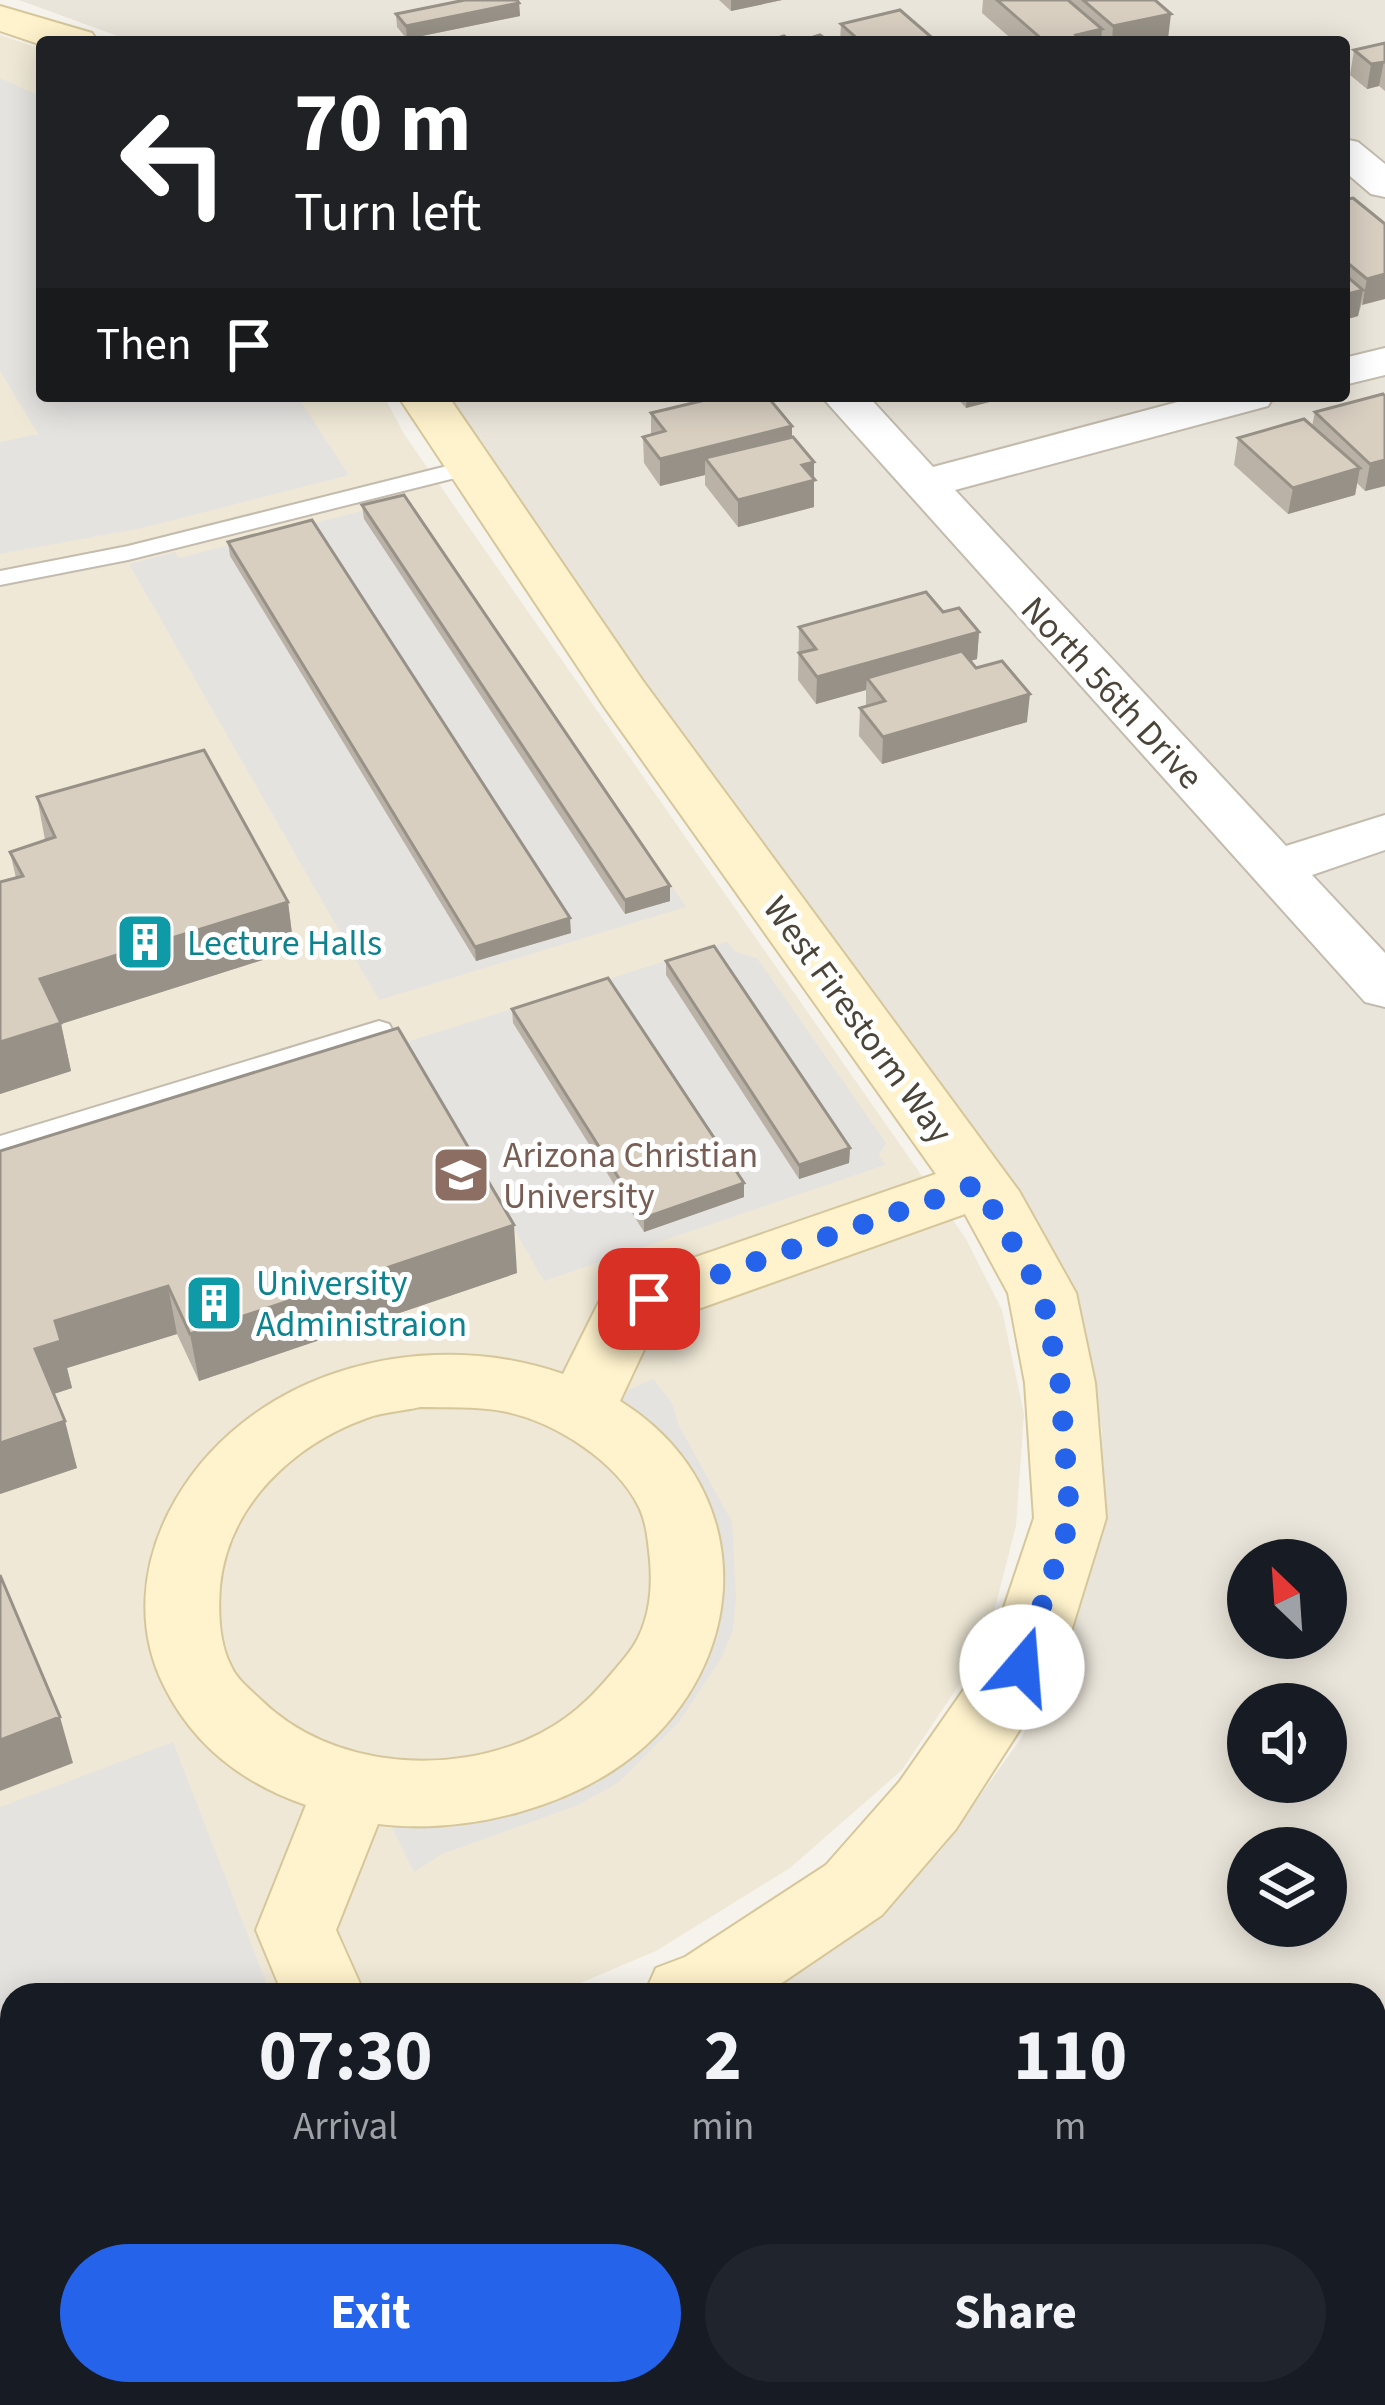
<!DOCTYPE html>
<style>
:root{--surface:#171b24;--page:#20242c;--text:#f1f3f6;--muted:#9ea1a6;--accent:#2563eb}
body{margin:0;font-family:"Source Sans 3",sans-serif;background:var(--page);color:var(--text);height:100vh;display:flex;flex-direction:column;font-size:45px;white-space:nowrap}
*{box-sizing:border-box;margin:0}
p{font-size:39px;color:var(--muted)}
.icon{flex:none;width:66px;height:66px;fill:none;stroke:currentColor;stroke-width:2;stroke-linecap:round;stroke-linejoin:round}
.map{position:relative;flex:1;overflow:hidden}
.drawer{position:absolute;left:0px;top:1983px;width:1386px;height:423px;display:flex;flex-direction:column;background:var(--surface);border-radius:36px 36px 0 0;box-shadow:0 6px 30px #0003}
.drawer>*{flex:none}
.guide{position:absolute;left:36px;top:36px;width:1314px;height:366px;border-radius:12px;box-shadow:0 6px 30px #0003;background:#202124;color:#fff;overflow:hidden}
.needle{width:78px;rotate:335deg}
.buttons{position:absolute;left:1227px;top:1539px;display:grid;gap:24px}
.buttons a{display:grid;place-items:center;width:120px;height:120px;border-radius:50%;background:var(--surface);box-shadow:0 6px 30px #0003;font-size:60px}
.pin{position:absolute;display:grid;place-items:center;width:102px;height:102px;color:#fff;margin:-51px;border-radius:24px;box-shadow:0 6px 18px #0006}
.me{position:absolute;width:132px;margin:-66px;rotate:18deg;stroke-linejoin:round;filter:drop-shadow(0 0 9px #0008)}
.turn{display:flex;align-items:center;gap:42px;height:252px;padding:0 60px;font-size:54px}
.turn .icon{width:156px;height:156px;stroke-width:2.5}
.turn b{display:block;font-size:84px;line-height:102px}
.then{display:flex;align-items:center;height:114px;padding:0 60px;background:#0003;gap:24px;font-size:45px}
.eta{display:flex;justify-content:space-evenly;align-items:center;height:204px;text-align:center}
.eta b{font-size:72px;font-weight:700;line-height:84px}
.button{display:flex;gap:24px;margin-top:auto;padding:24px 60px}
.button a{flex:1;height:138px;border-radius:72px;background:var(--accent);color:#fff;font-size:48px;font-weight:700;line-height:138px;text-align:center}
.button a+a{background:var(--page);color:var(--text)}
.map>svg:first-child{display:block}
</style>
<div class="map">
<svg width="1385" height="2405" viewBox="0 0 1385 2405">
<rect width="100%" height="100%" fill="#f6f3ec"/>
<!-- residential -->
<path fill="#eae5da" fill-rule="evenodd" d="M19 0H1385V2405H0V2311L12 2306V2394H1374V1995H720L810 1956 939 1853 1022 1737 1057 1654 1097 1499 1102 1430 1080 1326 588 617 449 396H1344V42H134ZM1248 1560H1326V1638H1248ZM1248 1704H1326V1782H1248ZM1248 1848H1326V1926H1248Z"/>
<!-- education -->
<path fill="#efe8d6" d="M0 35 42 49V396H384L404 434 966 1239 1002 1310 1024 1414 1016 1526 985 1646 902 1770 790 1868 656 1951 552 1995H12V2223L0 2228Z"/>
<!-- parking -->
<path fill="#e5e3e0" d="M0 78 42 97V396H297L349 475 142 528 0 554V442L38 434 0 371Z
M408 499 686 907 379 1000 129 564 175 552 179 558Z
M727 942 736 952 757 958 886 1143 879 1155 885 1165 544 1281 406 1042Z
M653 1379 672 1403 678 1424 732 1522 736 1597 733 1630 721 1658 679 1722 619 1782 578 1805 442 1854 414 1872 386 1815 558 1759 698 1591 598 1404Z
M173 1742 271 1995H12V2163L0 2168V1807Z"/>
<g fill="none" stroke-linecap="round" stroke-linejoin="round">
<defs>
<path id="lane" d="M467 461 479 468 475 473 128 560 0 585V571L128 546Z
M379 1021 389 1024 393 1031 389 1038 0 1158V1136Z"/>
<path id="street" d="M1344 139 1358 142 1385 164V197L1371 194 1344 171Z
M1385 348V375L1344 385V358Z
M821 396H868L933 467 1200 396H1274L1268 406 955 490 1286 846 1385 815V850L1312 875 1385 953V1007L1365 1002Z
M1385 2290V2378L1374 2382V2294Z
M1280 2394H1368L1364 2405H1276Z"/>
<path id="secondary" d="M0 6 92 33 98 42 42 45 0 31Z
M398 396H448L643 681 1019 1191 1076 1293 1095 1383 1106 1518 1060 1667 956 1829 882 1915 764 1995H644L656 1968 685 1957 826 1865 900 1781 988 1655 1034 1518 1025 1383 1008 1293 965 1214 656 1324 620 1401C750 1482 756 1644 645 1746 577 1807 467 1835 378 1824L336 1930 365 1995H283L256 1930 306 1805C244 1784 194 1746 164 1686 136 1630 141 1567 169 1512 241 1372 420 1324 563 1374L606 1288 936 1174 603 705ZM420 1407C447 1408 475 1406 502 1411 552 1420 616 1460 639 1507 647 1524 648 1542 650 1560 653 1594 648 1629 627 1655 601 1687 578 1714 541 1733 455 1778 331 1769 261 1700 251 1690 237 1680 231 1666 219 1643 218 1612 220 1586 228 1506 292 1445 367 1418 383 1412 403 1411 420 1407Z
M12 2235V2321L0 2326V2240Z"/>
</defs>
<!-- lane casing -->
<use href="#lane" stroke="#c2bbae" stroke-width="4"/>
<!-- street casing -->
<use href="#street" stroke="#c2bbae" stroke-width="4"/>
<!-- secondary casing -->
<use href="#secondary" stroke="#d6c79b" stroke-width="4"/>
<!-- lane -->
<use href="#lane" fill="#fff" fill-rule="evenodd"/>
<!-- street -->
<use href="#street" fill="#fff" fill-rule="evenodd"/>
<!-- secondary -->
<use href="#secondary" fill="#fff3cd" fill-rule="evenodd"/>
</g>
<!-- wall -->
<path fill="#bab2a6" d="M719 0H782L731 11Z
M983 0H1155L1168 39 1153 42H1015L982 13Z
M519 3 520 16 407 39 397 27 396 14Z
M841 24 937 42H840Z
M1385 43V91L1379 86 1367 89 1350 75 1354 50Z
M1344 200 1385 224 1358 316 1344 320Z
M955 396H1013L966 408Z
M1385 396V486L1365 491 1357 483 1355 495 1288 514 1234 465 1238 438 1312 426 1315 412Z
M651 413 792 437 814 462V507L738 527 705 485V475L660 486 644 463 643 437 651 435Z
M362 505 670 886V901L625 914 364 519Z
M228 542 571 933 476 961 230 556Z
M943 612 979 632 977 659 970 661 1027 722 882 764 859 736 860 708 866 706V690L816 704 798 680 799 627Z
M37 797 288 902 294 950 61 1024 71 1071 0 1094V882L16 878 10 852 45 840Z
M666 961 850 1148 849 1163 799 1179 666 975Z
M512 1009 744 1183V1197L644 1232 513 1023Z
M0 1151 517 1273 199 1381 177 1334 67 1368 72 1388 54 1394 77 1468 0 1494Z"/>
<!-- shaded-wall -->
<path fill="#979187" d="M731 0H782L731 11Z
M519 3 520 16 407 39 406 26Z
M1171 14 1168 39 1153 42H1112L1113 26Z
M1102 29 1101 42H1075L1076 35Z
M1384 61 1379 86 1367 89 1371 64Z
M1385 274V299L1362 305 1367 279Z
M1363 290 1358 316 1344 320V295Z
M967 396H1013L966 408Z
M792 426V453L705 458V475L660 486V459Z
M1385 460V486L1365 491 1370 464Z
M814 462V507L738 527V500L802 465Z
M1360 468 1355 495 1288 514 1293 488Z
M979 632 977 659 874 688 867 678 866 690 816 704 817 677Z
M1030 694 1027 722 882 764 883 737Z
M670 886V901L625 914V900Z
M288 902 294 950 61 1024 71 1071 0 1094V1042L40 979Z
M570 918 571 933 476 961 475 947Z
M850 1148 849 1163 799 1179V1165Z
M744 1183V1197L644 1232V1218Z
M514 1225 517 1273 199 1381 190 1334Z
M168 1286 177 1334 67 1368 72 1388 47 1396 35 1349 55 1321Z
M65 1421 77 1468 0 1494V1443Z
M60 1717 73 1763 0 1791V1740Z"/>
<!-- building -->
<path fill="#d8cfc1" stroke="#979187" stroke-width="3" d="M465 0H517L519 3 406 26 396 14Z
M997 0H1068L1102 29 1076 35 1082 41 1079 42H1045Z
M1083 0H1155L1171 14 1113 26Z
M900 10 937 42H861L841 24Z
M820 35 830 42H798Z
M784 36 792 42H765Z
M1385 43V62L1371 64 1354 50Z
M1353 198 1385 224V274L1367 279 1344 260V200Z
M1344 274 1363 290 1344 295Z
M1383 394 1385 396V460L1370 464 1315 412Z
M722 396H767L792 426 660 459 643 437 665 431 651 413Z
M1304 419 1360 468 1293 488 1238 438Z
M793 437 814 462 802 465 815 480 738 500 705 458Z
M404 495 670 886 625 900 362 505Z
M312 520 570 918 475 947 228 542Z
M926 592 943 612 959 608 979 632 817 677 799 653 816 649 799 627Z
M962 651 976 668 1002 661 1030 694 883 737 860 708 885 701 867 678Z
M204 750 288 902 40 979 61 1023 0 1042V882L23 876 10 852 55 837 37 797Z
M714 946 850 1148 799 1165 666 961Z
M608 978 744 1183 644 1218 512 1009Z
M398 1028 514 1225 190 1334 168 1286 55 1321 61 1341 35 1349 65 1421 0 1443V1151Z
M0 1575 60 1717 0 1740Z"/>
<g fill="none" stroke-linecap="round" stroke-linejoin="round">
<!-- route -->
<path stroke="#2563eb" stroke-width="21" stroke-dasharray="0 37.8" d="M649 1299 978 1184 1042 1293 1060 1383 1070 1519 1022 1667"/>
</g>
<!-- icons -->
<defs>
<symbol id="building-square" viewBox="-11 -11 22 22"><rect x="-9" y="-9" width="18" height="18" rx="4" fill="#0f9aa8" stroke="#fff"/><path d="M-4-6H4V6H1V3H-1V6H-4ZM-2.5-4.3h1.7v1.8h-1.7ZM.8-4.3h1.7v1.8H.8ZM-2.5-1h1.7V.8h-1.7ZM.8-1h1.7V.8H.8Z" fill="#fff"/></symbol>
<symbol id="university-square" viewBox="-11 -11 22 22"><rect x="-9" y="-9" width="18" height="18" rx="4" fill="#8d6e63" stroke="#fff"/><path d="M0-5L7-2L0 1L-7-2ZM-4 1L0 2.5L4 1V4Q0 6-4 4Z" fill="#fff"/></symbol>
</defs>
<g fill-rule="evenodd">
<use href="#building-square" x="112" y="909" width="66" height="66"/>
<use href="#university-square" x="428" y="1142" width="66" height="66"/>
<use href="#building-square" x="181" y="1270" width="66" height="66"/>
</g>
<g text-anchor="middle" stroke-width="10" stroke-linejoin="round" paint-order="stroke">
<!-- street labels -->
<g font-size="36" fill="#4b4439" stroke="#fff">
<text transform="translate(1113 692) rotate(47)" y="13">North 56th Drive</text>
<text transform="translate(859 1019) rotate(54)" y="13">West Firestorm Way</text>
</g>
<!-- culture labels -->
<g font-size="36" fill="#0d838f" stroke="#fff" text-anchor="start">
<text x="187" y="955">Lecture Halls</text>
<text x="256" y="1295">University<tspan x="256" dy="41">Administraion</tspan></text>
</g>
<!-- education labels -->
<g font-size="36" fill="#785e54" stroke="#fff" text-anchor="start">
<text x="503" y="1167">Arizona Christian<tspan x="503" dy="41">University</tspan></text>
</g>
</g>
</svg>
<div class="buttons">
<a><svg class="needle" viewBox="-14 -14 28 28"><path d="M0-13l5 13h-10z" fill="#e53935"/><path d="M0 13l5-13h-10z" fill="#9ea1a6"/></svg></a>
<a><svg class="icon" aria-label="sound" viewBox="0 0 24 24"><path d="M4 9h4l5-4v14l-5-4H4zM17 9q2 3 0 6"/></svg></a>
<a><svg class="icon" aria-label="layers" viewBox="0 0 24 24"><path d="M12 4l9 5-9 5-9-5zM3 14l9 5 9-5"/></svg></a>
</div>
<div class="pin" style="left:649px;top:1299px;background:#d93025"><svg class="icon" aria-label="arrive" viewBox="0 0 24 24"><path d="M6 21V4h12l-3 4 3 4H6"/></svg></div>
<svg class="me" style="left:1022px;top:1667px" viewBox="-20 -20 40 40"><circle r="19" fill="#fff"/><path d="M0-13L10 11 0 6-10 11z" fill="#2563eb"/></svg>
<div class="guide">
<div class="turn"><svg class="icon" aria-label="left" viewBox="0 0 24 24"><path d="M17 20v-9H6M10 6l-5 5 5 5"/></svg><div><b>70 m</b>Turn left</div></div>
<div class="then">Then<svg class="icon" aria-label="arrive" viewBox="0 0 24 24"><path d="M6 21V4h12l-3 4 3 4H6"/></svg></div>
</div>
<section class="drawer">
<div class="eta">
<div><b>07:30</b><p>Arrival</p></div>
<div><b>2</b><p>min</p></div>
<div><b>110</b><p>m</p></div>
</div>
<div class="button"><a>Exit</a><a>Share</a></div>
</section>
</div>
